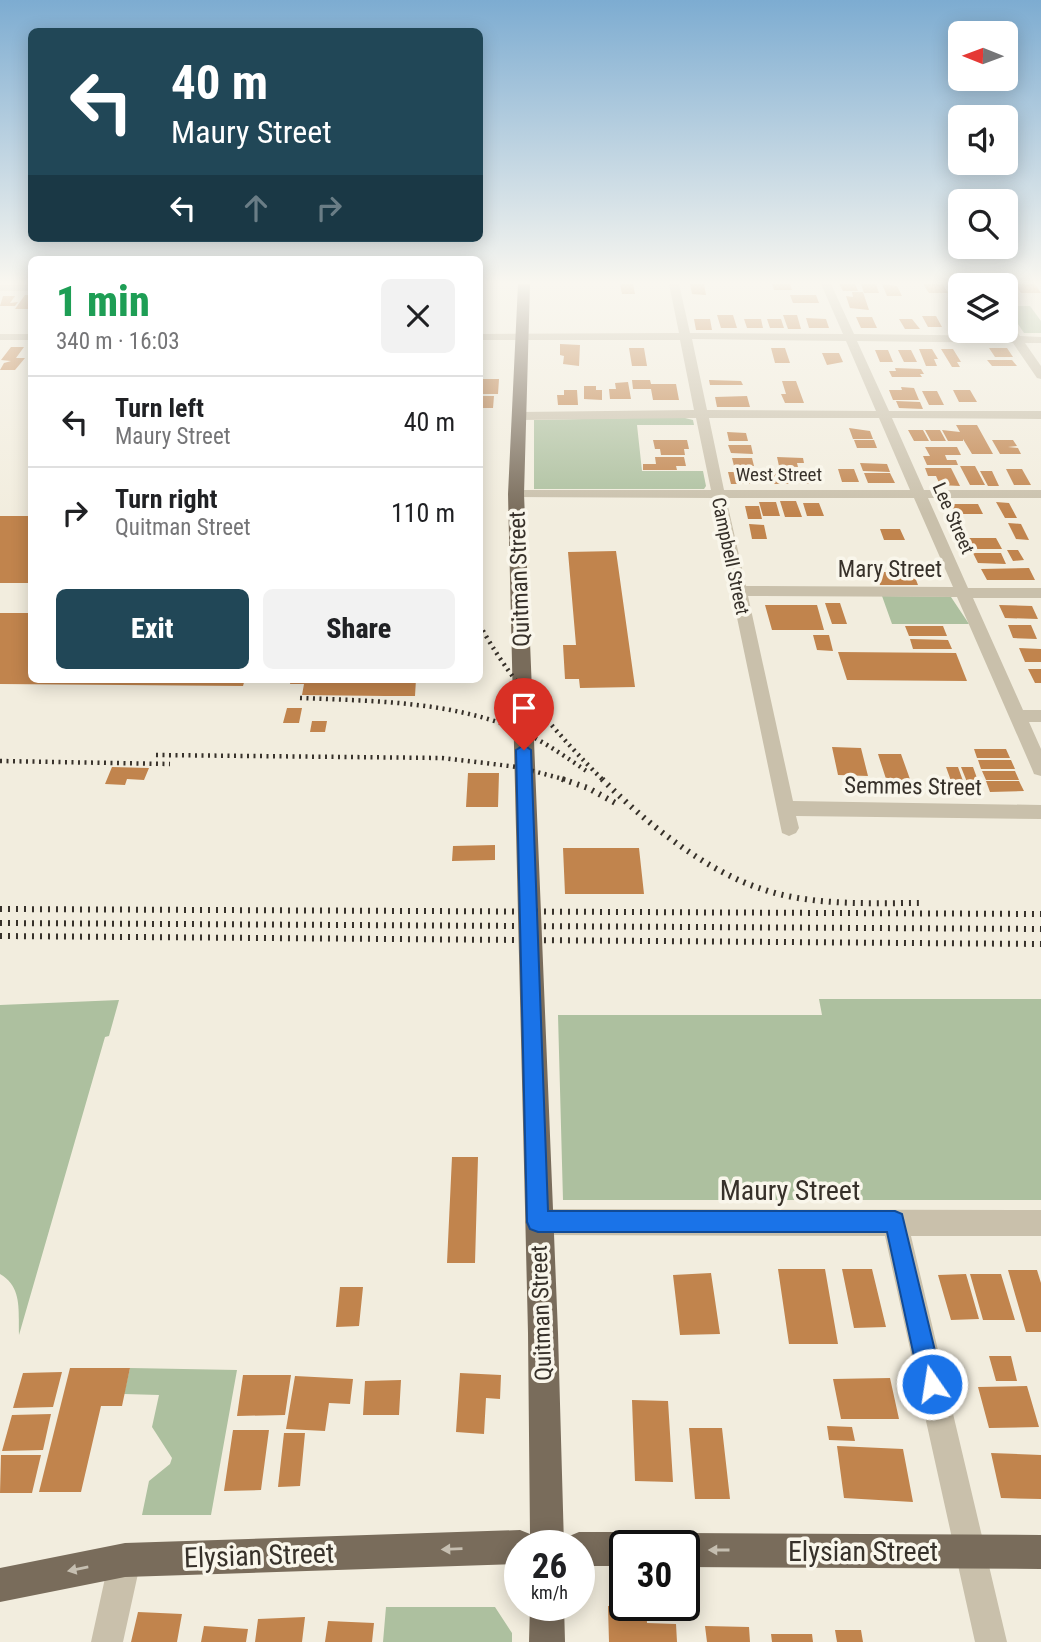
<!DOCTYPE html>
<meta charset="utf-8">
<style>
:root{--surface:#fff;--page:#f2f2f2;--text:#202124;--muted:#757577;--line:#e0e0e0;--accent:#214757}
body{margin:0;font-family:"Roboto Condensed",sans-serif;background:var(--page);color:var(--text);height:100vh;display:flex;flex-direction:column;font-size:26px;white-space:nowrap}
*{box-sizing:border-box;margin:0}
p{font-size:23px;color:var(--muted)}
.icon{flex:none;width:38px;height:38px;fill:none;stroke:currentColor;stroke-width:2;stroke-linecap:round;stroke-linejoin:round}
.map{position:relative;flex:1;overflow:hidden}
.sheet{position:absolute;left:28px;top:256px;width:455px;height:427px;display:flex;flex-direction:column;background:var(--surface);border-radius:10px;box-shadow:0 4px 18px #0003}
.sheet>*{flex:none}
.banner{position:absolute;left:28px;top:28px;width:455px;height:214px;border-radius:10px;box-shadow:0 4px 18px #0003;background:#214757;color:#fff;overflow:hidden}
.needle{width:46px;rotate:271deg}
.tools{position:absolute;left:948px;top:21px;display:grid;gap:14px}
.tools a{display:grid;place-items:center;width:70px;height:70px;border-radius:10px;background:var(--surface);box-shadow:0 4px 18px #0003;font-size:35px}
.speed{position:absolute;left:504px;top:1530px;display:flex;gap:14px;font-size:35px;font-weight:700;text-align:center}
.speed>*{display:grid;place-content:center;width:91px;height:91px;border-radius:50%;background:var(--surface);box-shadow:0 4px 18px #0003;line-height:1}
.speed small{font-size:18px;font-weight:400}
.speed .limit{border:4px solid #111;border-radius:10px;background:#fff;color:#111}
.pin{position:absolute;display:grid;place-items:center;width:60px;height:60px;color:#fff;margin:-72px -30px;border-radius:50% 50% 50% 0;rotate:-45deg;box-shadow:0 0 7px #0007}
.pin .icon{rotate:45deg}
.me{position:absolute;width:77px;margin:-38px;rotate:347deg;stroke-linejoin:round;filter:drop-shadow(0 0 5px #0008)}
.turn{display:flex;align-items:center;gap:24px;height:147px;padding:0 28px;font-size:32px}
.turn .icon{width:91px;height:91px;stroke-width:2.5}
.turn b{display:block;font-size:49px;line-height:60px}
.lanes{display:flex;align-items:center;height:66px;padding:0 28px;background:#0003;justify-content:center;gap:35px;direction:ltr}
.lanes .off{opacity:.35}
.round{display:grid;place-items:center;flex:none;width:74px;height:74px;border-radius:10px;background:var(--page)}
.overview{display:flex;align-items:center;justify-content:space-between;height:119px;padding:0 28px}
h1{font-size:42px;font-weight:800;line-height:52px;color:#1e9e55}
.primary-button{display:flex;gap:14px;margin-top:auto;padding:14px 28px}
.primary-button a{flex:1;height:80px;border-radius:10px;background:var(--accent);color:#fff;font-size:28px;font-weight:800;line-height:80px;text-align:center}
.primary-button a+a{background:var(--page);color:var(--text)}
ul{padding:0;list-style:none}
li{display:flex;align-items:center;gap:21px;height:91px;padding:0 28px;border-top:2px solid var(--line)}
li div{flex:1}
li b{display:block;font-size:26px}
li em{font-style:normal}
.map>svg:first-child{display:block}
</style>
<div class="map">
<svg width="1041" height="1642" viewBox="0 0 1041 1642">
<rect width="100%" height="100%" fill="#f2edde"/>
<!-- green -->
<path fill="#adc09f" d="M1006 306H1030L1041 321V333H1024Z
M681 417 693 420 694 425H637L642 471H703L706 486 704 489H534V420Z
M882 596 951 597 969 624H892Z
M819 999H1041V1200H563L558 1015H822Z
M119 1000 109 1036 105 1037 19 1335C18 1312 23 1287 0 1274V1005Z
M130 1368 237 1370 211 1515H142L149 1481 170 1464 172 1458 152 1427 159 1395 124 1394Z
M386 1607H495L512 1633V1642H383Z"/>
<!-- building -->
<path fill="#c1844d" d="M620 284H633L635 294H622Z
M690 284H704L706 295 692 294Z
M772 284H790L792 290H774Z
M839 284H855L858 291H843Z
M861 284H876L879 293H864Z
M882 284 897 286 902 296H887Z
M923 284H943L948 293H929Z
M1015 284H1035L1041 293H1021Z
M852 292H863L869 310 850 308 846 296 853 297Z
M25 295H32V309H15Z
M790 295H816L819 303H793Z
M3 296H15L10 303 18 302 15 306H0Z
M717 315H733L737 328H721Z
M783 315H797L801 329H788Z
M922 316H936L942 327H928Z
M856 317H872L877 328H861Z
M806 318 826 319 829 328H809Z
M694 319H710L712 330H696Z
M744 319H761L763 328H747Z
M767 319H781L784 328H770Z
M899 319H912L920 329H905Z
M560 344 580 345 579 366 563 364 564 356 560 355Z
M11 347H24L16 358H25L15 370H0L4 363 11 361 1 360Z
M629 348H644L647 366H632Z
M771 348H785L790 363H775Z
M989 348H1007L1013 357H995Z
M919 349H932L938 359H934L937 366H926Z
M941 349H953L961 362H957L960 367H952Z
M875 350H888L893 362H880Z
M898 350H911L917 362H904Z
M822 353H839L843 362 827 365Z
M987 360H1012L1017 366H992Z
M895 368 921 369 924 374H920L922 377H892L889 371H896Z
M480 379H499L498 394H480Z
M632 380H650L651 384H676L679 400H653L651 389H633Z
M709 380 741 381 743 385H710Z
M782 381H796L804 403H785L781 394H786Z
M628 382 631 399H610L609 389H616L615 383Z
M584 386H596V390H602V400L584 399Z
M901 387 914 388 919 400H893L889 390H902Z
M564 390H577L578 405H558L557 395H564Z
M953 390H970L977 402H959Z
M922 391H937L944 405H929Z
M480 396H494L493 408H480Z
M747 396 750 407H717L715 397Z
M896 401 920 402 923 409 899 408Z
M956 425H977L993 454H972L963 439V441H948L942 430 960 432Z
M849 428 870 431 873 439H853Z
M908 430H923L929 441H914Z
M925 430H940L946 441H931Z
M727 432 746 433 748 441H729Z
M653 440H687L689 449H684L685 455H661L660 449H655Z
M854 440H874L877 448H857Z
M992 440H1013L1017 446 1008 447 1018 448 1021 454H1000Z
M728 445H751L753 454 731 453Z
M925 447H957L961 455H945L947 460H956L958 465H927L923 456H930Z
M655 457H684L686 466H676L677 470H643V464H656Z
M777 457 803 458 804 463H797L798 467 779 466Z
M732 458H752L754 466H734Z
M860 463 887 464 890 472 863 471Z
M960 466H975L985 485H970Z
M925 468H951L960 486 940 485 936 476H928Z
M770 469H787L791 484H774Z
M838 469H854L859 482H842Z
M1006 469H1022L1031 485H1014Z
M750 470H766L769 483H753Z
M794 470H810L814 484 797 483Z
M980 471H992L999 486H988Z
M728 472H747L750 484H731Z
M864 473H890L895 483H868Z
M780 501H796L802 517H785Z
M759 502H776L780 516H763Z
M996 502 1009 503 1017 518H1005Z
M803 503H819L824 516H807Z
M950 504H978L983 514H955Z
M745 506H759L762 519H748Z
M0 516H32V583H0Z
M1008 523 1021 524 1029 540 1016 539Z
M749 524 764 525 767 539H752Z
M880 529H900L905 540H884Z
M966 538H996L1002 549H971Z
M1007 550H1018L1024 560 1013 561Z
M616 551 635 687 580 688 579 679H565L563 645H576L568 552Z
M973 553H1001L1006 564 978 563Z
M1029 568 1035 580H987L981 569Z
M875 572H913L918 585H880Z
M825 603H840L847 624H832Z
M765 605H817L824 630H772Z
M999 605 1032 606 1038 619 1005 618Z
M0 613H32V679H245L243 686 0 684Z
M1008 625H1031L1037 639 1013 638Z
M905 626H943L947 636H909Z
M813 635H829L833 651 817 650Z
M910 639 948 640 952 649H913Z
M1019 648 1041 649V662H1025Z
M838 652 956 653 967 681 847 680Z
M1028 669H1041V683H1035Z
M291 679H416L415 696H385L302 695 304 684H290Z
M287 708H302L299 723H283Z
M312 721H327L325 732H310Z
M832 747 861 748 868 776 838 775Z
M974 749H1006L1010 758H977Z
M878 754H901L911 782H887Z
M978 760H1011L1015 769H981Z
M112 767 149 768 144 780 127 779 125 785 105 784Z
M946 767H958L967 792H955Z
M961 767H973L982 792H971Z
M982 771H1015L1019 780H986Z
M468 773H499L498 807H466Z
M986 781H1019L1024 791 990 792Z
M495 845V860L452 861 453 846Z
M563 848H639L644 894H565Z
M452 1157H478L475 1263H447Z
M778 1269H825L838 1344H789Z
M842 1269H872L886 1327 854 1328Z
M1008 1270H1037L1041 1283V1332H1026Z
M711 1273 720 1334 680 1335 673 1275Z
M966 1274 979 1319 951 1320 938 1275Z
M970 1274H1001L1015 1320H983Z
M340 1287H363L359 1326 336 1327Z
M989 1356H1011L1017 1381H996Z
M70 1368H130L122 1406H101L81 1492H39Z
M62 1372 53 1407 13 1408 23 1373Z
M460 1373 501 1375 500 1399 486 1398 484 1434 456 1432Z
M243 1375H291L285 1415 237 1416Z
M295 1376 353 1379 350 1404 329 1403 325 1431 286 1429Z
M890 1378 899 1419H841L833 1379Z
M401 1380 399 1415H363L365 1381Z
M1027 1386 1039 1427 989 1428 978 1387Z
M632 1400 668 1401 673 1482 635 1481Z
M51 1414 43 1450 2 1451 12 1415Z
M827 1426 852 1427 855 1441 829 1440Z
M689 1428H722L730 1499H695Z
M233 1430H269L261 1490 224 1491Z
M284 1433H305L300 1486 278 1487Z
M837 1446 903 1449 913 1502 844 1498Z
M991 1453 1041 1455V1499L1001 1498Z
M1 1455H41L32 1493H0Z
M608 1606 646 1607 647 1623 676 1624 677 1642H609Z
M138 1612 182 1614 177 1642H131Z
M305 1617 302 1642H255L258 1619Z
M328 1621 374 1623 372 1642H325Z
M204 1626 248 1629 246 1642H201Z
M705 1626 749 1627 750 1642H707Z
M835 1630H861L863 1642H837Z
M771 1634H812L813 1642H772Z"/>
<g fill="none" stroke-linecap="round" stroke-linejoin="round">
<!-- minor -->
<path fill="#c9c0ab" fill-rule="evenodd" d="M669 284H679L690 333 843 334 821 284H831L854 334 1009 336 1005 331 1006 321 1010 322 1020 336 1041 337V343H1025L1041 366V379L1037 378 1013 343 857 341 889 411H1041V419L892 418 924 490H1041V498H928L968 588H1041V598H973L1023 710H1041V722H1029L1041 749V776L1034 774 1032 769 957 597 748 596 793 801 1041 805V819L796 816 799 828 796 833 789 836 782 833 712 498 511 497 509 494 516 490H711L696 418 520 420 514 416 520 412 694 410 680 340H480V334L679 333ZM692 339 846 341 876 411 707 410ZM709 418H879L910 490H724ZM726 498H914L953 587 746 586Z
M975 284H985V285H975Z
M0 285H32V291H0Z
M0 334H32V340H0Z
M538 1209 1041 1210V1236H911L1007 1642H975L885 1236 538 1235 529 1231 525 1222 529 1213Z
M125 1544 136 1549 141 1560 123 1642H91L109 1560 114 1549Z"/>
<!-- major -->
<path fill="#796c5b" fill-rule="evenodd" d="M518 284H530L524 494 558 1333 564 1545H520V1564L125 1577 0 1602V1568L125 1543 520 1530 530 1534 528 1333 508 494Z
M579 1532H625L637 1537 640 1545H625V1566H579V1545H564L567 1537Z
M684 1533 1041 1535V1569L684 1567V1545H669L672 1538Z
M530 1605H564L565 1642H529Z"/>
<!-- rail-far1 -->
<path stroke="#37312a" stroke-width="4.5" stroke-dasharray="2 4.5" stroke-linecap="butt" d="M480 625C505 674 563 741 603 780
M300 698C372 701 446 701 514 728 541 739 564 756 588 772
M156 755 442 758 518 767 567 780
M0 761 170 764"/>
<!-- rail -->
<path stroke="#37312a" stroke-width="6" stroke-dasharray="2 6" stroke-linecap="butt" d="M562 779 588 788 619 805
M602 779C645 822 706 872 765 890 814 906 870 903 921 903
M0 909 1041 914
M0 923 1041 929
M0 936 1041 944"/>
</g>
<!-- one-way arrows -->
<defs><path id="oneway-solid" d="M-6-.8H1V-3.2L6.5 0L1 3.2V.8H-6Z" transform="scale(1.75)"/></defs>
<g fill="#c6bfb1">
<use href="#oneway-solid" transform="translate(452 1549) rotate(178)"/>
<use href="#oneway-solid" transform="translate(719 1550) rotate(-180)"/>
<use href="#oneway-solid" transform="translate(78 1569) rotate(169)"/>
</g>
<!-- sky -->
<linearGradient id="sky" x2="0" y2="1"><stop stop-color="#7dacd1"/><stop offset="0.55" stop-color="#f9f7f0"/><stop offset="1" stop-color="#f9f7f0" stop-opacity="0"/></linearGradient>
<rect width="1041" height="514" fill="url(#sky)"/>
<!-- route -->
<path fill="#1a73e8" stroke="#114b97" stroke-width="2" d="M524 745 531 750 548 1211H895L902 1214 943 1384 940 1392 932 1395 923 1392 920 1384 887 1232H538L530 1229 527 1222 516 750Z"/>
<g text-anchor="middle" stroke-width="7" stroke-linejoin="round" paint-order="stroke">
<!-- far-street labels -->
<g font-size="19" fill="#37312a" stroke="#f9f6eb">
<text x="779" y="481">West Street</text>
<text transform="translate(954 518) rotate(66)" y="7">Lee Street</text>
<text transform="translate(731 556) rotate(78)" y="7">Campbell Street</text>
</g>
<!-- street labels -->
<g font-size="23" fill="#37312a" stroke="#f9f6eb">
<text x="890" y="577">Mary Street</text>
<text transform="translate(519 579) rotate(-92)" y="8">Quitman Street</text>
<text transform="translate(913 786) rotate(1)" y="8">Semmes Street</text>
<text transform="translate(541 1313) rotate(-92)" y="8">Quitman Street</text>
</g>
<!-- near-street labels -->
<g font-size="28" fill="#37312a" stroke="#f9f6eb">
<text x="790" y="1200">Maury Street</text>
<text x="863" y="1561">Elysian Street</text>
<text transform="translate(259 1555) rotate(-2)" y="10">Elysian Street</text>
</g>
</g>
</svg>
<div class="tools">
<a><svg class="needle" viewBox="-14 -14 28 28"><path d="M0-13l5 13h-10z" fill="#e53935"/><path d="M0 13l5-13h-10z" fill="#757577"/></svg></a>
<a><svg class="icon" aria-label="sound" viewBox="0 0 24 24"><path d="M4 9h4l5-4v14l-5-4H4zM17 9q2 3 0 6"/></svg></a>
<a><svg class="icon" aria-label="search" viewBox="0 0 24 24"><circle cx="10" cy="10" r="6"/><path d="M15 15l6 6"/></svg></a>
<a><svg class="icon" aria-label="layers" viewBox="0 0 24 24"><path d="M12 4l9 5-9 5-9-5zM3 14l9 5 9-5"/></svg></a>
</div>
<div class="speed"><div>26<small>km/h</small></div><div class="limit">30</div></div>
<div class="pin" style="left:524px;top:750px;background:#d93025"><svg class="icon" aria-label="arrive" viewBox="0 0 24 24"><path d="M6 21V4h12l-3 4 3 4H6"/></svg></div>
<svg class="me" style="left:932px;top:1384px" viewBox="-20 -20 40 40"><circle r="17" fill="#1a73e8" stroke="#fff" stroke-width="3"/><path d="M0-11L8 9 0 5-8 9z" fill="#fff"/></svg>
<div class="banner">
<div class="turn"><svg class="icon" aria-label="left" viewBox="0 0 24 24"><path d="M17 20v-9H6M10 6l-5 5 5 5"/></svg><div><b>40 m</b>Maury Street</div></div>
<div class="lanes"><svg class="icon" aria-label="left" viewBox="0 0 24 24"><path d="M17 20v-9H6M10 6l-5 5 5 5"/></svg><svg class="icon off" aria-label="ahead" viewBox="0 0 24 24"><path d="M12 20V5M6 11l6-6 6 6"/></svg><svg class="icon off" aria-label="right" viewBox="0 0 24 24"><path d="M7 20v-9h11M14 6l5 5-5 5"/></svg></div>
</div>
<section class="sheet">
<div class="overview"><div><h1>1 min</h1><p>340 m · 16:03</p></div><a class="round"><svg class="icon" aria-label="close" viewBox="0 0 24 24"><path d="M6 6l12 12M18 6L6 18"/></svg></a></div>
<ul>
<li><svg class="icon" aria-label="left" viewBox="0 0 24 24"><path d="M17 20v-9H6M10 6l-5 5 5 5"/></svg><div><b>Turn left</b><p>Maury Street</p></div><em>40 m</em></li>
<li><svg class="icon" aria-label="right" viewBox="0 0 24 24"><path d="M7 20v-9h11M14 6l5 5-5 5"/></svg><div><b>Turn right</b><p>Quitman Street</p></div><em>110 m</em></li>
</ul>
<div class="primary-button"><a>Exit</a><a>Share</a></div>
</section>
</div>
